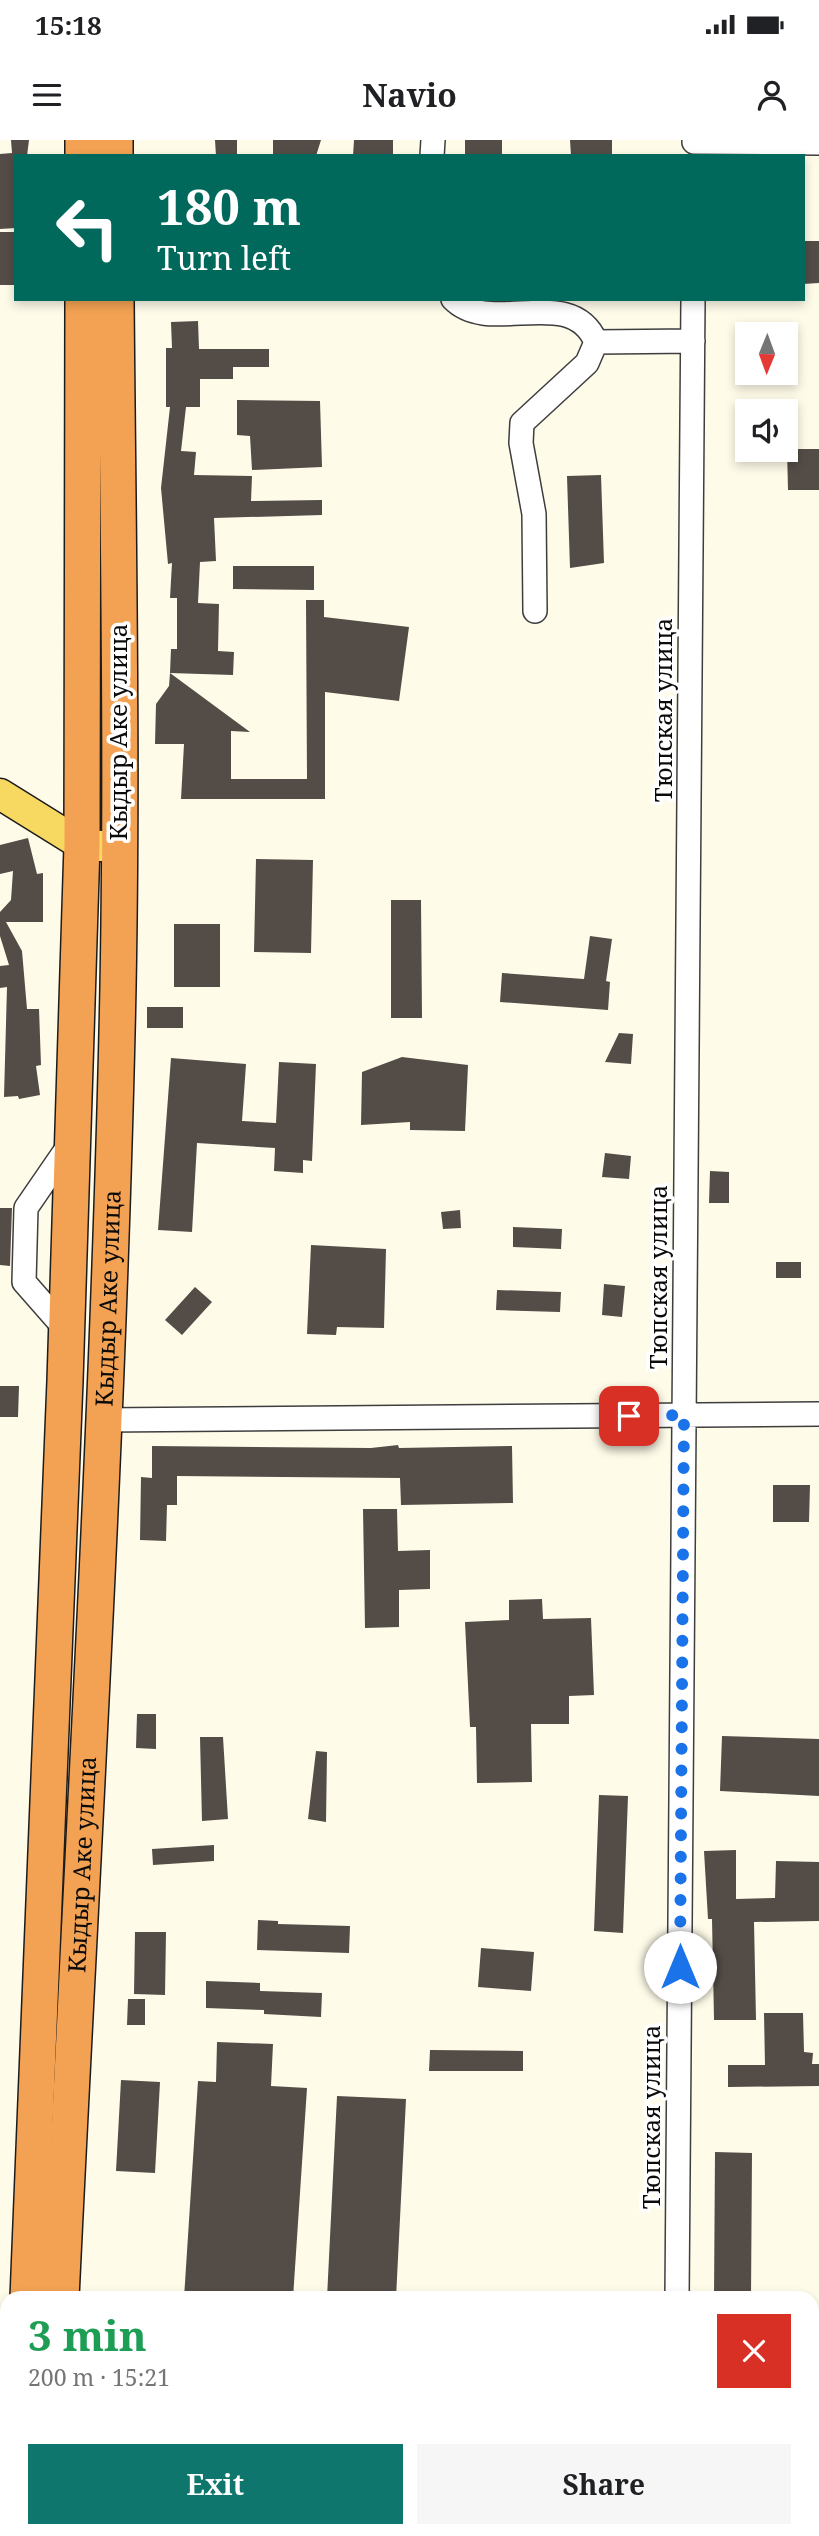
<!DOCTYPE html>
<meta charset="utf-8">
<style>
:root{--surface:#fff;--page:#f6f6f6;--text:#202124;--muted:#757577;--accent:#0f766e}
body{margin:0;font-family:"Noto Serif",serif;background:var(--page);color:var(--text);height:100vh;display:flex;flex-direction:column;font-size:26px;white-space:nowrap}
*{box-sizing:border-box;margin:0}
p{font-size:23px;color:var(--muted)}
.icon{flex:none;width:38px;height:38px;fill:none;stroke:currentColor;stroke-width:2;stroke-linecap:round;stroke-linejoin:round}
.map{position:relative;flex:1;overflow:hidden}
.sheet{position:absolute;left:0px;top:2151px;width:819px;height:247px;display:flex;flex-direction:column;background:var(--surface);border-radius:21px 21px 0 0;box-shadow:0 4px 10px #0003}
.sheet>*{flex:none}
.guide{position:absolute;left:14px;top:14px;width:791px;height:147px;border-radius:0px;box-shadow:0 4px 10px #0003;background:#00695c;color:#fff;overflow:hidden}
.needle{width:46px;rotate:181deg}
.tools{position:absolute;left:735px;top:182px;display:grid;gap:14px}
.tools a{display:grid;place-items:center;width:63px;height:63px;border-radius:0px;background:var(--surface);box-shadow:0 4px 10px #0003;font-size:35px}
.pin{position:absolute;display:grid;place-items:center;width:60px;height:60px;color:#fff;margin:-30px;border-radius:14px;box-shadow:0 4px 10px #0006}
.me{position:absolute;width:77px;margin:-38px;rotate:0deg;stroke-linejoin:round;filter:drop-shadow(0 0 5px #0008)}
.turn{display:flex;align-items:center;gap:24px;height:147px;padding:0 28px;font-size:32px}
.turn .icon{width:91px;height:91px;stroke-width:2.5}
.turn b{display:block;font-size:49px;line-height:60px}
.round{display:grid;place-items:center;flex:none;width:74px;height:74px;border-radius:0px;background:var(--page)}
.headline{display:flex;align-items:center;justify-content:space-between;height:119px;padding:0 28px}
h1{font-size:42px;font-weight:700;line-height:52px;color:#1e9e55}
.cta{display:flex;gap:14px;margin-top:auto;padding:14px 28px}
.cta a{flex:1;height:80px;border-radius:0px;background:var(--accent);color:#fff;font-size:28px;font-weight:700;line-height:80px;text-align:center}
.cta a+a{background:var(--page);color:var(--text)}
.status{display:flex;justify-content:space-between;align-items:center;height:49px;padding:0 35px;background:var(--surface);direction:ltr}
.status svg{height:19px;fill:currentColor}
header{display:flex;justify-content:space-between;align-items:center;height:91px;padding:0 28px;background:var(--surface);font-size:32px;font-weight:700}
.map>svg:first-child{display:block}
</style>
<div class="status"><b>15:18</b><svg viewBox="0 0 49 12"><path d="M0 12V9h3v3zM5 12V6h3v6zM10 12V3h3v9zM15 12V0h3v12zM26 1h20v11H26zM47 4h2v5h-2z"/></svg></div>
<header><svg class="icon" aria-label="menu" viewBox="0 0 24 24"><path d="M4 6h16M4 12h16M4 18h16"/></svg>Navio<svg class="icon" aria-label="person" viewBox="0 0 24 24"><circle cx="12" cy="8" r="4"/><path d="M4 21q1-7 8-7t8 7"/></svg></header>
<div class="map">
<svg width="819" height="2396" viewBox="0 0 819 2396">
<rect width="100%" height="100%" fill="#fffbe9"/>
<!-- building -->
<path fill="#534c47" d="M11 0H29L27 16H16V88L0 89V14L12 13Z
M215 0H237V16H216Z
M273 0H321L316 16H273Z
M354 0H393V16H353Z
M465 0H502V16H465Z
M570 0H612V16H571Z
M0 92H14L15 145H0Z
M803 101H819V143L803 144Z
M198 181 199 209H269V227H233V239H200V267H186L181 311 196 312 194 335 252 336 251 361 322 360V375L214 378 216 421 200 422 198 463 219 464 218 511 234 512 233 535 170 533 171 509H177V458H170L172 423 168 424 161 348 170 267H166V208H172L171 182Z
M237 260 320 261 322 327 252 330 250 296 237 295Z
M787 309H819V350H788Z
M601 335 604 423 570 428 567 336Z
M233 426H314V450L233 449Z
M306 460H324V477L409 487 399 561 325 552V659H181L184 604H155L156 564 169 546 170 533 250 592 231 591V639H307Z
M28 698 37 734 43 733V782H6L22 811 27 869H39L41 925 36 926 40 955 19 959 18 956 4 957 7 847 0 848V826L9 825 0 796V772L11 760 13 731 0 734V705Z
M256 719 313 720 311 813 254 812Z
M391 760H421L422 878H391Z
M174 784H220V847H174Z
M590 796 612 799 606 841 610 842 608 870 500 862 502 833 584 839Z
M147 867H183V888H147Z
M619 893 633 894 631 924 605 922Z
M402 917 468 925 465 991 410 990V982L361 985 362 932Z
M171 918 246 924 242 981 276 983 279 922 316 924 312 1021 303 1020V1033L274 1031 275 1008 197 1003 192 1092 158 1090Z
M605 1013 631 1016 629 1039 602 1037Z
M710 1031 729 1032V1063H709Z
M0 1068H12L10 1126 0 1125Z
M460 1070 461 1088 443 1089 441 1072Z
M513 1087 562 1089 561 1109 513 1107Z
M311 1105 386 1109 384 1188 337 1187 336 1195 307 1194Z
M776 1122H801V1138H776Z
M604 1144 625 1146 622 1177 602 1175Z
M195 1147 212 1162 182 1195 165 1180Z
M497 1150 561 1152 560 1172 496 1170Z
M0 1246H19L18 1277H0Z
M398 1305 399 1308 512 1306 513 1363 401 1365 400 1338 177 1336V1365H167L166 1401 140 1400 141 1337 152 1338V1306L371 1308Z
M773 1345H810L809 1382H773Z
M363 1369H397L398 1411 430 1410V1449L399 1450V1487L365 1488Z
M542 1459 543 1479 591 1478 594 1555 569 1556V1584H531L532 1642 477 1643 476 1587H470L465 1482 509 1480V1460Z
M137 1574H156V1609L136 1608Z
M722 1596 819 1599V1656L720 1651Z
M200 1597H223L228 1679 202 1681Z
M316 1611 327 1612 326 1682 308 1679Z
M599 1655 628 1656 623 1793 594 1791Z
M214 1705V1721L153 1725 152 1709Z
M736 1710V1759L775 1758 776 1721 819 1722V1781L754 1782 756 1880H714L712 1779H708L704 1711Z
M258 1780 278 1781V1784L350 1786 349 1813 257 1810Z
M135 1792H166L165 1855 134 1854Z
M481 1808 534 1812 531 1851 478 1847Z
M206 1841 260 1843V1851L322 1853 321 1877 264 1874V1870L206 1868Z
M128 1859H145V1885H127Z
M764 1873H803L804 1912 813 1913 812 1924H819V1946L728 1947V1925H765Z
M217 1902 273 1904 271 1946 307 1948 293 2158H184L198 1941 216 1942Z
M430 1910 523 1911V1931H429Z
M121 1940 160 1942 155 2033 116 2031Z
M337 1956 406 1959 396 2158H327Z
M715 2012 752 2013 751 2158H714Z"/>
<g fill="none" stroke-linecap="round" stroke-linejoin="round">
<defs>
<path id="minor" d="M694 2 819 3
M432 16 433 0
M453 159C490 197 571 143 596 202L693 201
M535 471 534 374 521 303 522 283 587 223 596 202
M67 1191 24 1142 26 1068 70 1004
M102 1280 819 1274
M677 2158 693 159
M0 2249 7 2245
M675 2396V2390"/>
<path id="major" d="M0 654 82 705 120 707"/>
<g id="highway">
<path d="M115 0V16"/>
<path d="M83 16V0"/>
<path d="M28 2158 65 1241 82 705 83 159"/>
<path id="s1" d="M61 2158C81 1736 107 1315 117 893 123 648 118 404 116 159"/>
<path d="M15 2396V2390"/>
<path d="M50 2396V2390"/>
</g>
</defs>
<!-- minor casing -->
<use href="#minor" stroke="#3e3e3e" stroke-width="26"/>
<!-- major casing -->
<use href="#major" stroke="#1c1c1c" stroke-width="33"/>
<!-- highway casing -->
<use href="#highway" stroke="#1c1c1c" stroke-width="38"/>
<!-- minor -->
<use href="#minor" stroke="#fff" stroke-width="23"/>
<!-- major -->
<use href="#major" stroke="#f7d860" stroke-width="30"/>
<!-- highway -->
<use href="#highway" stroke="#f3a253" stroke-width="35"/>
</g>
<g fill="none" stroke-linecap="round" stroke-linejoin="round">
<!-- route -->
<path stroke="#1a73e8" stroke-width="12" stroke-dasharray="0 21.6" d="M629 1276 684 1275 680 1827"/>
</g>
<g text-anchor="middle" stroke-width="7" stroke-linejoin="round" paint-order="stroke">
<!-- street labels -->
<g font-size="24" fill="#0b0b0b" stroke="#fff">
<text transform="translate(664 570) rotate(-90)" y="8">Тюпская улица</text>
<text transform="translate(119 592) rotate(-90)" y="8">Кыдыр Аке улица</text>
<text transform="translate(659 1137) rotate(-90)" y="8">Тюпская улица</text>
<text dy="8" stroke="none"><textPath href="#s1" startOffset="1001">Кыдыр Аке улица</textPath></text>
<text dy="8" stroke="none"><textPath href="#s1" startOffset="434">Кыдыр Аке улица</textPath></text>
<text transform="translate(652 1977) rotate(-90)" y="8">Тюпская улица</text>
</g>
</g>
</svg>
<div class="tools">
<a><svg class="needle" viewBox="-14 -14 28 28"><path d="M0-13l5 13h-10z" fill="#e53935"/><path d="M0 13l5-13h-10z" fill="#757577"/></svg></a>
<a><svg class="icon" aria-label="sound" viewBox="0 0 24 24"><path d="M4 9h4l5-4v14l-5-4H4zM17 9q2 3 0 6"/></svg></a>
</div>
<div class="pin" style="left:629px;top:1276px;background:#d93025"><svg class="icon" aria-label="arrive" viewBox="0 0 24 24"><path d="M6 21V4h12l-3 4 3 4H6"/></svg></div>
<svg class="me" style="left:680px;top:1827px" viewBox="-20 -20 40 40"><circle r="19" fill="#fff"/><path d="M0-13L10 11 0 6-10 11z" fill="#1a73e8"/></svg>
<div class="guide">
<div class="turn"><svg class="icon" aria-label="left" viewBox="0 0 24 24"><path d="M17 20v-9H6M10 6l-5 5 5 5"/></svg><div><b>180 m</b>Turn left</div></div>
</div>
<section class="sheet">
<div class="headline"><div><h1>3 min</h1><p>200 m · 15:21</p></div><a class="round" style="background:#d93025;color:#fff"><svg class="icon" aria-label="close" viewBox="0 0 24 24"><path d="M6 6l12 12M18 6L6 18"/></svg></a></div>
<div class="cta"><a>Exit</a><a>Share</a></div>
</section>
</div>
